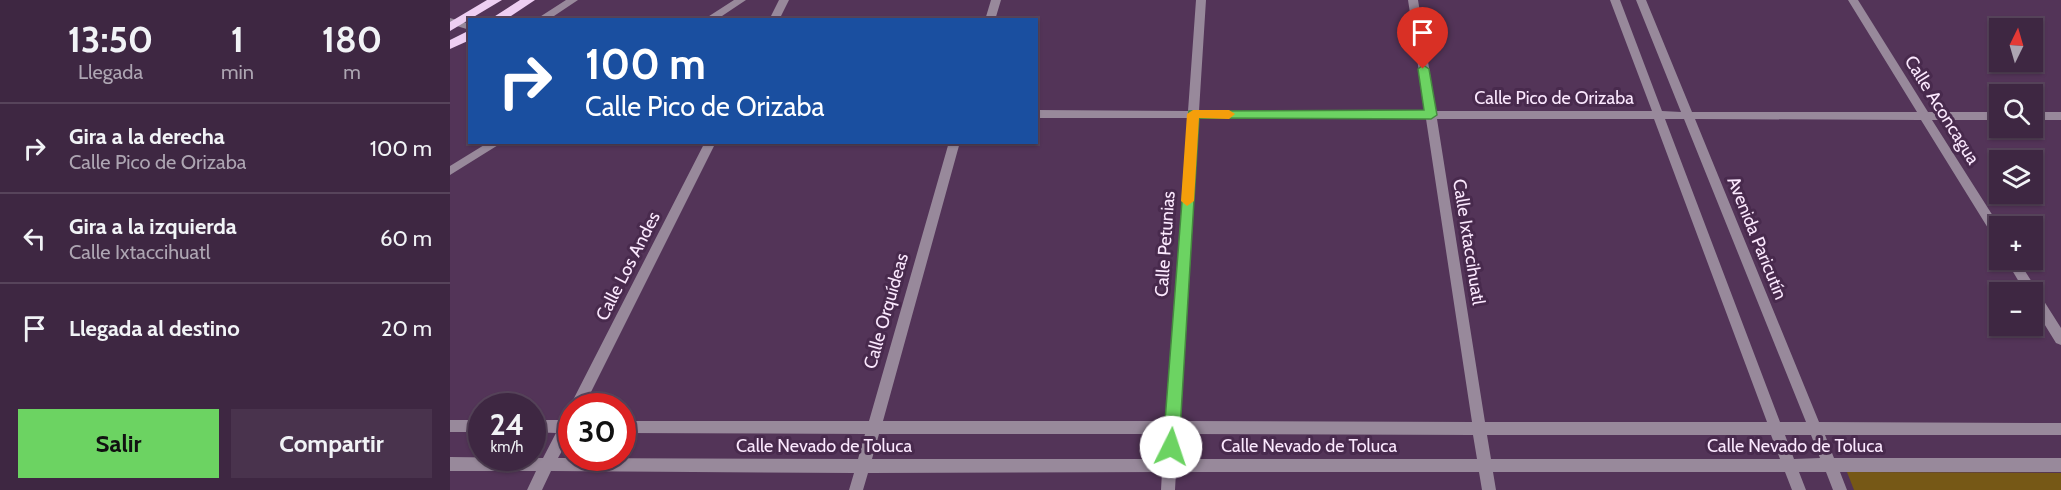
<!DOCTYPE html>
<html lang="es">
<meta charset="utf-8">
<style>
:root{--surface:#3e2742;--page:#49334d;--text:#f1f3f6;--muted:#ada5b2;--line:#57445b;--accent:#6cd362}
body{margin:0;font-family:Cabin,sans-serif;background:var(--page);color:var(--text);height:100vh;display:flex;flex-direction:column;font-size:22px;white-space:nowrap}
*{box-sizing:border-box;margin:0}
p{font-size:20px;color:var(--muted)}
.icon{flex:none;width:33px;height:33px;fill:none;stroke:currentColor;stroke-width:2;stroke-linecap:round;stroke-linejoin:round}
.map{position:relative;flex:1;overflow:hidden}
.drawer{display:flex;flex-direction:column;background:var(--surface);width:450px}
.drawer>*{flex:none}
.hud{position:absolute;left:18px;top:18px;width:570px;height:126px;border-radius:0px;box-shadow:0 2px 4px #0004,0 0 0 2px var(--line);background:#1a4fa0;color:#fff;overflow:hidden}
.needle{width:39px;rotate:5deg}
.controls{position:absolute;left:1539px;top:18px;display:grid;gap:12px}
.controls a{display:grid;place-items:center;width:54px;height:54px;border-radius:0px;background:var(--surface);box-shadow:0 2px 4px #0004,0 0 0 2px var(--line);font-size:30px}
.speed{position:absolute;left:18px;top:393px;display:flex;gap:12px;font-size:30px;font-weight:700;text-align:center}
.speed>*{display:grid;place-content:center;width:78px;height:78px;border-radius:50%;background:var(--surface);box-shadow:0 2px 4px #0004,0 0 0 2px var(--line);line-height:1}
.speed small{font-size:15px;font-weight:400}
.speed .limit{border:9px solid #d22;background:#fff;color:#111}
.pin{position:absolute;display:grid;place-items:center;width:51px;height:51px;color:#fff;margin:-62px -26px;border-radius:50% 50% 50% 0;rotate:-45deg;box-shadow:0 0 6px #0007}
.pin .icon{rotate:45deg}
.me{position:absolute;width:66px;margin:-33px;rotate:4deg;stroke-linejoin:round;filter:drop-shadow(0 0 4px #0008)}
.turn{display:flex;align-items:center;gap:21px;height:126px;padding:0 18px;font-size:27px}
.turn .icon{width:78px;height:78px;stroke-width:2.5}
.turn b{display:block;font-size:42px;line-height:51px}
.eta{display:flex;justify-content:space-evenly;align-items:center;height:102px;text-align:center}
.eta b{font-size:36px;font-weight:700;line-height:42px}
.button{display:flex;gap:12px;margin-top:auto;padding:12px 18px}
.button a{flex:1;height:69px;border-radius:0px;background:var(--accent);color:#111;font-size:24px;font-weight:700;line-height:69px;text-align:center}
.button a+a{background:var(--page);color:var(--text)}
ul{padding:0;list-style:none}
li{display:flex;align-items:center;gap:18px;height:90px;padding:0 18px;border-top:2px solid var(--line)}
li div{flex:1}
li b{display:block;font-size:22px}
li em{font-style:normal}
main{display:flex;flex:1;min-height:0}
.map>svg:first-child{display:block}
</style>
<main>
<section class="drawer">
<div class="eta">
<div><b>13:50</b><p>Llegada</p></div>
<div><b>1</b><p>min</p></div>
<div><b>180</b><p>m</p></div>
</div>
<ul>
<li><svg class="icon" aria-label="right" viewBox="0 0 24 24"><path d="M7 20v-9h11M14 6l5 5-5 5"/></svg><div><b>Gira a la derecha</b><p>Calle Pico de Orizaba</p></div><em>100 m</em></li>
<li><svg class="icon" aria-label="left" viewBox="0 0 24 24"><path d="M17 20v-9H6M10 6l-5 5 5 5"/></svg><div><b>Gira a la izquierda</b><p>Calle Ixtaccihuatl</p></div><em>60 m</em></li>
<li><svg class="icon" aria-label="arrive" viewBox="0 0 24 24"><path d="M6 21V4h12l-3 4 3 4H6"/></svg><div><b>Llegada al destino</b></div><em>20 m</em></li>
</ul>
<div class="button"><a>Salir</a><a>Compartir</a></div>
</section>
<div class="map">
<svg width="1611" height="490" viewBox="0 0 1611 490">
<rect width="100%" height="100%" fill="#533458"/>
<!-- green -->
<path fill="#765816" d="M1397 472 1611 473V490H1404Z"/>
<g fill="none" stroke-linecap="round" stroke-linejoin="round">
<!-- street -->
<path fill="#98899b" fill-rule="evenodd" d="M116 0H128L98 20H85Z
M284 0H296L266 20H253Z
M329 0H339L329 20H319Z
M541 0H551L545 20H535Z
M746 0H756L749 111H975L958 0H968L986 111H1202L1160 0H1170L1212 111 1231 112 1186 0H1196L1242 112H1467L1398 0H1408L1478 112H1550V120H1482L1550 227V243L1546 241 1471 120 1245 119 1369 422 1611 423V435H1375L1384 458H1611V472H1390L1397 490H1383L1376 472H1349L1356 490H1342L1335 472H1043L1046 490H1032L1029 472H726L725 490H711L712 472 418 473 413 490H399L404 473 101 471 92 490H77L86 471H0V457L93 458 106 433 82 432V420H113L117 412 122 410V433L108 458 408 459 415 434 172 433V421H419L499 142H510L433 421H716L738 118H586V110L738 111ZM748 118 976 119 1022 422 730 421ZM987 119H1204L1317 422H1035ZM1215 119H1234L1356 422H1330ZM429 434H715L713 459H422ZM729 434 1023 435 1027 459H727ZM1037 435H1321L1330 459H1041ZM1335 435H1361L1370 458 1344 459Z
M0 18 20 24V30L0 24Z
M1582 112H1611V120H1582Z
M39 142H53L0 175V166Z
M255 142H266L134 406H122V409L120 406 122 402Z
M1556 260H1568L1611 328V345L1606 343 1582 304V292H1575Z
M0 420H32V432H0Z"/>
<!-- primary -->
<path fill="#eecef2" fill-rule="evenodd" d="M37 0H52L0 31V22Z
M70 0H85L55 20H39Z
M20 30V40L0 49V40Z"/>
</g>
<!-- route -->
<path fill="#6cd362" stroke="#468940" stroke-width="1.5" d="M973 65 979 69 987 115 981 119 749 118 729 447 727 452 721 455 715 452 713 447 739 111 974 110 968 69Z"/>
<!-- slow -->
<path fill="#f59e0b" d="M743 110H779L785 114 779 119 749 118 744 201 737 206 731 201 737 114Z"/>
<g text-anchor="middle" stroke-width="6" stroke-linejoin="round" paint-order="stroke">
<!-- street labels -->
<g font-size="18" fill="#fbe8fe" stroke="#482a4d">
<text x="1104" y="104">Calle Pico de Orizaba</text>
<text transform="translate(1492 110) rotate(58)" y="6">Calle Aconcagua</text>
<text transform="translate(1307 238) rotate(68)" y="6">Avenida Paricutín</text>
<text transform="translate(1019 242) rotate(81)" y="6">Calle Ixtaccihuatl</text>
<text transform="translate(715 244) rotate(-86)" y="6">Calle Petunias</text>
<text transform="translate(178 266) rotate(-63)" y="6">Calle Los Andes</text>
<text transform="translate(436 311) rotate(-74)" y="6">Calle Orquídeas</text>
<text x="374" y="452">Calle Nevado de Toluca</text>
<text x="859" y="452">Calle Nevado de Toluca</text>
<text x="1345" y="452">Calle Nevado de Toluca</text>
</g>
</g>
</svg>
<div class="controls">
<a><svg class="needle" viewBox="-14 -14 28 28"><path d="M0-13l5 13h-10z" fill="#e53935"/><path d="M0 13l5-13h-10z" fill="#ada5b2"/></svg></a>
<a><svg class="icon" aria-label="search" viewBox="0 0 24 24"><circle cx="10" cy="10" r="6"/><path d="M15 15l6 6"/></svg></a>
<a><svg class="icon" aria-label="layers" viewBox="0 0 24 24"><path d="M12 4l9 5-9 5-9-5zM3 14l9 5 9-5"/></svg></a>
<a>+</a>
<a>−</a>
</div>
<div class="speed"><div>24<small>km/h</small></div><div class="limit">30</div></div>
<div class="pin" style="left:973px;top:69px;background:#d93025"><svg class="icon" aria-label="arrive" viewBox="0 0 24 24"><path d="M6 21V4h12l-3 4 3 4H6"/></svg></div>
<svg class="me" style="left:721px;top:447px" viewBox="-20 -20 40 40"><circle r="19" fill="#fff"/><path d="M0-13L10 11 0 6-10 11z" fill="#6cd362"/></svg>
<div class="hud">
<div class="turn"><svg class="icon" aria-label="right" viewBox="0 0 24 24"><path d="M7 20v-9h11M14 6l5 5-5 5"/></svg><div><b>100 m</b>Calle Pico de Orizaba</div></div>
</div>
</div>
</main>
